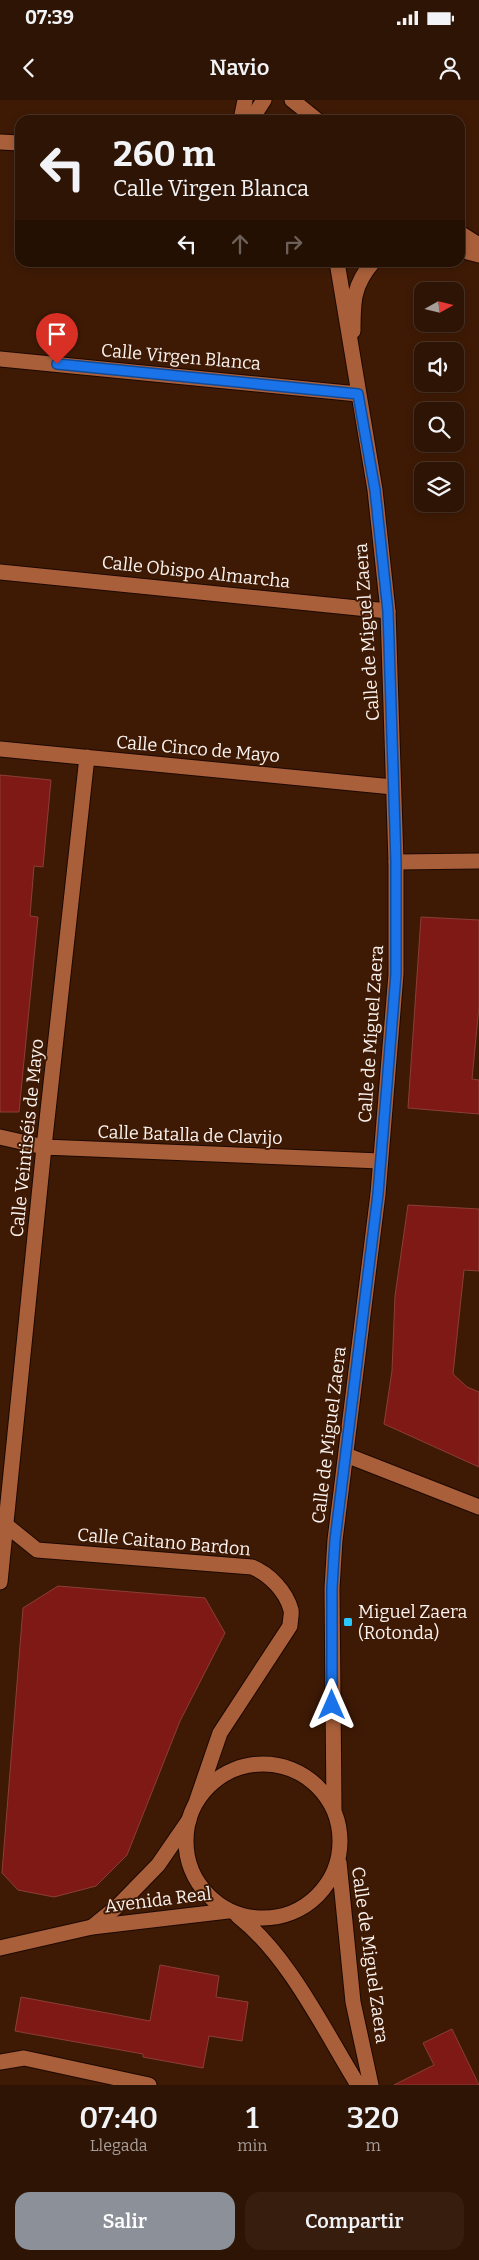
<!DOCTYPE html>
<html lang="es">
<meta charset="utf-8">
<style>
:root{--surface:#2e1404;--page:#361d0e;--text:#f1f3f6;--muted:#a79e9a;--line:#493326;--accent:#8c9099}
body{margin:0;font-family:Bitter,serif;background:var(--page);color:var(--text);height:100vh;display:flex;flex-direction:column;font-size:19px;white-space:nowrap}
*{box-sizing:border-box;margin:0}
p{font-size:16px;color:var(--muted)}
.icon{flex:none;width:28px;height:28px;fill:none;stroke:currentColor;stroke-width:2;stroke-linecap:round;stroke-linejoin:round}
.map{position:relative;height:1985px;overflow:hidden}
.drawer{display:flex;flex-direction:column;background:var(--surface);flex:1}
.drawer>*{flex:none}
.top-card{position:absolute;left:15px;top:15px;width:450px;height:152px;border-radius:15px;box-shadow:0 2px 8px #0003,0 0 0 1px var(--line);background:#2e1404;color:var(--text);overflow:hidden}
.needle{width:32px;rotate:82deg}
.fabs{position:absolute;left:414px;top:182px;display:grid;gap:10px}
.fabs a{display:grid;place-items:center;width:50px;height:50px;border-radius:10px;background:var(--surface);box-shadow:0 2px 8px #0003,0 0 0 1px var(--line);font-size:25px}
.pin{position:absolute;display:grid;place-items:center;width:42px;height:42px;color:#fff;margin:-51px -21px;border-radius:50% 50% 50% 0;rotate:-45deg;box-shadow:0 0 5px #0007}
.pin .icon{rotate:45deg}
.me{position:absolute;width:55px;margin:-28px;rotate:0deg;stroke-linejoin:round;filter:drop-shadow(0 0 4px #0008)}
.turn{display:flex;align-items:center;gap:18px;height:105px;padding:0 15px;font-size:22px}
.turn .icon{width:65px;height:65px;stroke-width:2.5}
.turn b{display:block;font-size:35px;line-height:42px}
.lanes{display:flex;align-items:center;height:48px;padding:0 15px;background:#0003;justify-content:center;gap:25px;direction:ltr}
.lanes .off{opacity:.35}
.eta{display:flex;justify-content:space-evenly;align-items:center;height:85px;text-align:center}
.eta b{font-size:30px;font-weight:600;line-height:35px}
.cta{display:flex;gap:10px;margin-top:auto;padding:10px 15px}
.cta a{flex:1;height:58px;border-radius:15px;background:var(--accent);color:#fff;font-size:20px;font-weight:600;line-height:58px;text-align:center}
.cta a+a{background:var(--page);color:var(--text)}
.status{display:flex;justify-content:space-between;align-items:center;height:35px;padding:0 25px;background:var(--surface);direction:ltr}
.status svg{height:14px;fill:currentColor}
header{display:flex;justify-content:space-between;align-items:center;height:65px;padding:0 15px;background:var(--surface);font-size:22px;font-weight:600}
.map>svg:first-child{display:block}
</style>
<div class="status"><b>07:39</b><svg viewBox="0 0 49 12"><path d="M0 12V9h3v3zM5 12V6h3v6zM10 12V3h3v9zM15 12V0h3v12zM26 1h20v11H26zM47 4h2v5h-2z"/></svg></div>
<header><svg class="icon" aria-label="back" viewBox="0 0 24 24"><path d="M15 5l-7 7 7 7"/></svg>Navio<svg class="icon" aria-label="person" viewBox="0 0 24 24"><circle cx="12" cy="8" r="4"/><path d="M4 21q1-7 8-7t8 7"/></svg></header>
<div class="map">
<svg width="479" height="1985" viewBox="0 0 479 1985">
<rect width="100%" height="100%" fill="#3e1a05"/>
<!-- building -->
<path fill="#7f1915" stroke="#8b3e36" d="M0 675 51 680 43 767 34 766 30 816 38 817 19 1012H0Z
M421 817 479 820V906L472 979 479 980V1014L408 1008Z
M408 1105 479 1109V1171L464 1170 453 1274 467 1287 479 1292V1367L384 1324 392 1271 395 1196Z
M58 1486 205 1498 225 1533 180 1621 127 1755 96 1786 54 1797 18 1790 2 1773 23 1508Z
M160 1865 219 1876 216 1897 248 1902 242 1941 209 1936 203 1968 143 1957V1954L15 1931 21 1897 150 1921Z
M452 1929 479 1985H394L434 1965 423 1943Z"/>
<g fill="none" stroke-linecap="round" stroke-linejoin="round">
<defs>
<path id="service" d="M0 1962 24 1958 149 1985"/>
<path id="minor" d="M241 20 245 0
M460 150 479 155
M353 231C353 202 353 185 373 162
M0 259 358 294
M0 472 388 511
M0 649 393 687
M396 762 479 761
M0 1037 44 1047 380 1061
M346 1355 479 1407
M6 1425 37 1450 252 1467C269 1474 286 1491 291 1510 292 1514 290 1521 290 1526L220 1633 197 1700
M0 1482 44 1047 87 657
M92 1827 119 1805 158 1765 189 1720"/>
<path id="tertiary" d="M292 0 317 20
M251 20 264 0
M0 42 20 43
M460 133 479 145
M186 1741a77 77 0 1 1 154 0a77 77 0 1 1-154 0Z
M334 1709 332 1488 335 1440 378 1094 396 874V762L388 511 375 390 337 162
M339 1762 353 1902 371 1985
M238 1816C289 1856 324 1930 358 1985
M0 1848 92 1827 228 1811"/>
</defs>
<!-- service casing -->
<use href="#service" stroke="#1d0801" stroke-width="17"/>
<!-- minor casing -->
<use href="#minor" stroke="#1d0801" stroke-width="17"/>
<!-- tertiary casing -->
<use href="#tertiary" stroke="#1d0801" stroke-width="17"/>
<!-- service -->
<use href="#service" stroke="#a9603a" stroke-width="15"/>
<!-- minor -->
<use href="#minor" stroke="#a9603a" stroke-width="15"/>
<!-- tertiary -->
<use href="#tertiary" stroke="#a9603a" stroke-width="15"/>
</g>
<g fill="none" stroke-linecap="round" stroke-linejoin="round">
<defs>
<path id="route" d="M57 264 358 294 375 390 388 511 396 762V874L378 1094 335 1440 332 1488V1605"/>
</defs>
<!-- route casing -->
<use href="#route" stroke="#114b97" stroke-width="12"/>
<!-- route -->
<use href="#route" stroke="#1a73e8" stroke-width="9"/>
</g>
<!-- markers -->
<rect fill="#29c8ff" stroke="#3e1a05" stroke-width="2" x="343" y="1517" width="10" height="10" rx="2.5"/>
<g text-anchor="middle" stroke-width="4" stroke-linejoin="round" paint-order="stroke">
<!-- street labels -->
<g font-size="18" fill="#faf2ee" stroke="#3e1a05">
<text transform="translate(181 257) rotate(5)" y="6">Calle Virgen Blanca</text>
<text transform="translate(196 472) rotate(6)" y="6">Calle Obispo Almarcha</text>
<text transform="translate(367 532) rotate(-94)" y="6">Calle de Miguel Zaera</text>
<text transform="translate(198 649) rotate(5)" y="6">Calle Cinco de Mayo</text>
<text transform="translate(371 934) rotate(-86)" y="6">Calle de Miguel Zaera</text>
<text transform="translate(190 1035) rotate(2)" y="6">Calle Batalla de Clavijo</text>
<text transform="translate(27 1038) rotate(-84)" y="6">Calle Veintiséis de Mayo</text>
<text transform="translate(329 1335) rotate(-83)" y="6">Calle de Miguel Zaera</text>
<text transform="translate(164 1442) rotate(5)" y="6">Calle Caitano Bardon</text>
<text transform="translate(158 1800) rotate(-7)" y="6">Avenida Real</text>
<text transform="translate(370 1855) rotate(82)" y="6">Calle de Miguel Zaera</text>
</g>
<!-- poi labels -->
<g font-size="18" fill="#faf2ee" stroke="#3e1a05" text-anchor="start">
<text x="358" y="1518">Miguel Zaera<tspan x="358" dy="21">(Rotonda)</tspan></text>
</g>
</g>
</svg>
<div class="fabs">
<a><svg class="needle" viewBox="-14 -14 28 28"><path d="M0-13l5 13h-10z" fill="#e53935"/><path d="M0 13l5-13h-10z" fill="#a79e9a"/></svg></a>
<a><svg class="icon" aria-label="sound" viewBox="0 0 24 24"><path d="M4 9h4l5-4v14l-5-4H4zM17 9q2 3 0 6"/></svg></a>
<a><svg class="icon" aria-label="search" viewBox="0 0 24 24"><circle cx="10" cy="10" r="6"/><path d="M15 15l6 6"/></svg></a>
<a><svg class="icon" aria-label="layers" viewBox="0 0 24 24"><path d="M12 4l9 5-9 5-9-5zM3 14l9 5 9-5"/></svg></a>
</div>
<div class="pin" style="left:57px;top:264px;background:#d93025"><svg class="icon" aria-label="arrive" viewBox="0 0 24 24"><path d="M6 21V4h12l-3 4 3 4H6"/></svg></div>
<svg class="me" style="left:332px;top:1605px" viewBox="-20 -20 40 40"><path d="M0-17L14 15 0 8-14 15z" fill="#1a73e8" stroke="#fff" stroke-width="4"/></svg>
<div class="top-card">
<div class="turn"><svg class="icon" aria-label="left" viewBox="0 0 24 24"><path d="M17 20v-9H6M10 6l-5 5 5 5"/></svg><div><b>260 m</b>Calle Virgen Blanca</div></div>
<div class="lanes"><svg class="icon" aria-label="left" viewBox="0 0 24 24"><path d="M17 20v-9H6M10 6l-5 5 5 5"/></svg><svg class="icon off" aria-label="ahead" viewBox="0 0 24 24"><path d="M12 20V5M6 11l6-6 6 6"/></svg><svg class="icon off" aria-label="right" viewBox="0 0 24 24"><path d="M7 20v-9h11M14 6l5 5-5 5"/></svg></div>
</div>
</div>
<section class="drawer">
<div class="eta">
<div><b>07:40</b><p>Llegada</p></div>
<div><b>1</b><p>min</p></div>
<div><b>320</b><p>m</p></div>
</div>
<div class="cta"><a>Salir</a><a>Compartir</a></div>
</section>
